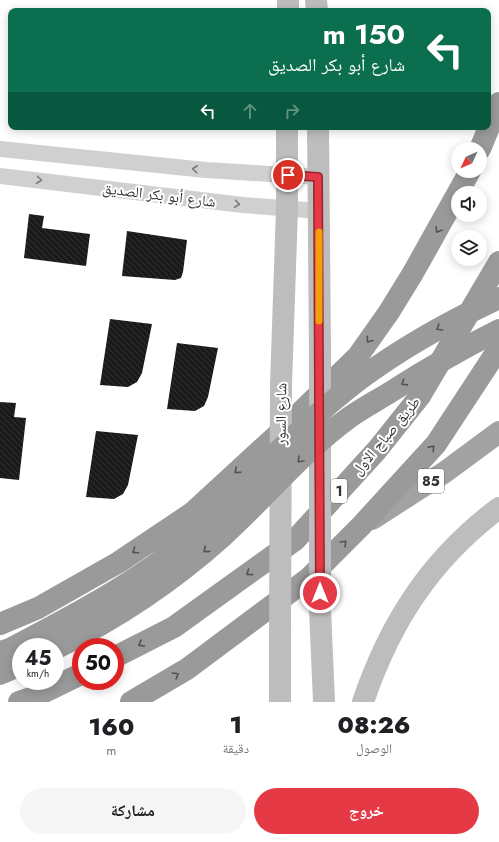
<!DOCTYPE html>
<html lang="ar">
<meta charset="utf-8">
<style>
:root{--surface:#fff;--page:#f6f6f6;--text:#202124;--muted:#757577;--accent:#e63946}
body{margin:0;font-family:Jost,"Noto Naskh Arabic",sans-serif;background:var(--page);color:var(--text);direction:rtl;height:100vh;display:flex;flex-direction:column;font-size:15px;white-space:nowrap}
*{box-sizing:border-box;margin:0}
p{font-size:13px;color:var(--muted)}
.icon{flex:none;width:22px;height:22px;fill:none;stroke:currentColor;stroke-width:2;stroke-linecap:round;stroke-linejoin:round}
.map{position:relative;height:702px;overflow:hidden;direction:ltr}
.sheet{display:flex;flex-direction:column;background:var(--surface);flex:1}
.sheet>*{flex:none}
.hud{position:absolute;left:8px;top:8px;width:483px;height:122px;border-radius:8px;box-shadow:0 2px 10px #0003;direction:rtl;background:#0b6e4f;color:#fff;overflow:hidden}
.needle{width:26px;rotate:226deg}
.fabs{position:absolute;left:451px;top:142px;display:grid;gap:8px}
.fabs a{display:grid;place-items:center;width:36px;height:36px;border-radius:50%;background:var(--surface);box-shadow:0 2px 10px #0003;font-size:20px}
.speed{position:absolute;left:12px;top:638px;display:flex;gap:8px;font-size:20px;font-weight:700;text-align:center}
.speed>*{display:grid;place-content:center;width:52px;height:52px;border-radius:50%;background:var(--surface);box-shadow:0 2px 10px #0003;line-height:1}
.speed small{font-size:10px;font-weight:400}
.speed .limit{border:6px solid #d22;background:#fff;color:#111}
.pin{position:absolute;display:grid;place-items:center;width:34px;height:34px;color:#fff;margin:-17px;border:2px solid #fff;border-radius:50%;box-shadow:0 1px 4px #0007}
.me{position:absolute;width:44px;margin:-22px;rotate:0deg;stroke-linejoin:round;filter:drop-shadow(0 0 3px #0008)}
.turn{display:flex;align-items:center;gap:14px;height:84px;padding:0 20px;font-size:18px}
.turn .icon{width:52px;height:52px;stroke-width:2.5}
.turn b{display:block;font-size:28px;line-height:34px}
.lanes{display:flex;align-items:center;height:38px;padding:0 20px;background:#0003;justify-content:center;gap:20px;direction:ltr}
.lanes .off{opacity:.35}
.eta{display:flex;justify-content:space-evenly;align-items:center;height:68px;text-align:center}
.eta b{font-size:24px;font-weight:800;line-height:28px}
.primary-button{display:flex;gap:8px;margin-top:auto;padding:8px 20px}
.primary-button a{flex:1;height:46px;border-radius:24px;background:var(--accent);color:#fff;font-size:16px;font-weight:800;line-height:46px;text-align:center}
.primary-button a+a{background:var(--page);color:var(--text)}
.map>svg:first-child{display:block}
</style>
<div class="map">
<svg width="499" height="702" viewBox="0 0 499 702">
<defs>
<pattern id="building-back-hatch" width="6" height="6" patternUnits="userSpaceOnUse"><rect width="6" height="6" fill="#1a1a1a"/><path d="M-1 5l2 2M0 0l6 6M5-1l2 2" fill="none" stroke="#333"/></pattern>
</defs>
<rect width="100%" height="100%" fill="#fff"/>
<!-- building -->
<path fill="url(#building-back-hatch)" d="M29 214 44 216 42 228 90 234 86 266 24 258Z
M127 231 187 240 183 272 181 278 175 280 122 276Z
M110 319 152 324 142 373 137 382 128 387 100 385Z
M177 343 218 348 208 397 204 406 195 411 167 409Z
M0 402 16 403 14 417 26 418 19 480 0 478Z
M96 431 138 435 128 485 123 494 114 499 86 497Z"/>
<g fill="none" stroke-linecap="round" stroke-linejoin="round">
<!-- minor -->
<path stroke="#d0d0d0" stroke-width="16" d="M0 149 206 170 318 177
M0 176 243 205 319 211"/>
<!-- secondary -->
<path stroke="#bdbdbd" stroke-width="22" d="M288 0V11
M316 0 317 11
M318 127 320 353
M281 385 287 209V127
M320 609 324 702
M280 636V702
M363 702C390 622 431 559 499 508"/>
<!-- trunk -->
<path stroke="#a2a2a2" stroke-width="22" d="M372 519 445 472 499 432"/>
<!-- motorway -->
<path stroke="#9a9a9a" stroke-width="22" d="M480 149 499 103
M0 624 38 608 119 562 192 513 277 435 358 356 389 312 413 273 470 171
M0 652 10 649C65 620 119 592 170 554 184 544 197 530 211 518
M115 657 174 627 295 540 377 450 420 396 499 262
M0 674 21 665
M19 702 34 697 81 674
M131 702 187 669 309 578 361 526 436 444 499 348"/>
<!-- secondary-bridge -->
<path stroke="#bdbdbd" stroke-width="22" d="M320 353V609
M280 636 281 385"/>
<!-- motorway-bridge -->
<path stroke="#9a9a9a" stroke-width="22" d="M211 518C259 471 306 420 360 379 403 347 450 321 499 298
M55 649C116 619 172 582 223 536 266 497 303 451 350 417 363 408 376 401 389 393 425 370 461 349 499 330"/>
</g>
<!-- one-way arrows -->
<defs><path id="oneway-chevron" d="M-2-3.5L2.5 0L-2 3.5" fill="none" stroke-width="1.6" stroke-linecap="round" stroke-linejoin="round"/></defs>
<g stroke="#7a7a7a">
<use href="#oneway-chevron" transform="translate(195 169) rotate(-174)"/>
<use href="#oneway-chevron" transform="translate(39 180) rotate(7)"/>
<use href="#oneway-chevron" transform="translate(237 204) rotate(7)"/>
</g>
<g stroke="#525252">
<use href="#oneway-chevron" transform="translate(438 230) rotate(120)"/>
<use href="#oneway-chevron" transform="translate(439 328) rotate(150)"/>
<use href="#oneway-chevron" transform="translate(369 340) rotate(126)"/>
<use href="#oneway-chevron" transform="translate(404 383) rotate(148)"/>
<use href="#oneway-chevron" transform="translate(432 448) rotate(-49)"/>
<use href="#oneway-chevron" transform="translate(300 460) rotate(135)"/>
<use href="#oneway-chevron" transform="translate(237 471) rotate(138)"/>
<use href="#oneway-chevron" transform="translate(344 543) rotate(-45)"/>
<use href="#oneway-chevron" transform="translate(206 550) rotate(140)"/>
<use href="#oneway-chevron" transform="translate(135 551) rotate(146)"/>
<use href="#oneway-chevron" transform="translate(249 573) rotate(144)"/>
<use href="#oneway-chevron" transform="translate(141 644) rotate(153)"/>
<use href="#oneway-chevron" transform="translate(176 675) rotate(-31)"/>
</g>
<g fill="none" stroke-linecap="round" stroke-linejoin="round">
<defs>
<path id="route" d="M288 175 318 177 320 593"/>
</defs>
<!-- route casing -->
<use href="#route" stroke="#96252e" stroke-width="10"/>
<!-- route -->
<use href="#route" stroke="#e63946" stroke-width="7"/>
<!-- slow -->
<path stroke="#f59e0b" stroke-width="7" d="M319 232V321"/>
</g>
<g text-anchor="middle" stroke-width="4" stroke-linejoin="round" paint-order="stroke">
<!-- shield labels -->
<g fill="#fff" stroke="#707070" stroke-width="1">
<rect x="418" y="469" width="26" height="24" rx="3"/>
<rect x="331" y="479" width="16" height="24" rx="3"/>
</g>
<g font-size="14" font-weight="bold" fill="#333">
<text x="431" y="486">85</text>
<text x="339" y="496">1</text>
</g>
<!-- street labels -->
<g font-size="15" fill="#333" stroke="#fff">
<text transform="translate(159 195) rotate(7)" y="5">شارع أبو بكر الصديق</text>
<text transform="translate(281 414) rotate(-89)" y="5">شارع السور</text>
<text transform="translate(386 436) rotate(-50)" y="5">طريق صباح الاول</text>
</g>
</g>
</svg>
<div class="fabs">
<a><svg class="needle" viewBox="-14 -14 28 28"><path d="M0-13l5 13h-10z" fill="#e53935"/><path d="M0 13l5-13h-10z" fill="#757577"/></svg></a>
<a><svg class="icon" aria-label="sound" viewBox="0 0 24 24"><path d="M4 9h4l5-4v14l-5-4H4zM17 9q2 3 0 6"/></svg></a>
<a><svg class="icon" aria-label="layers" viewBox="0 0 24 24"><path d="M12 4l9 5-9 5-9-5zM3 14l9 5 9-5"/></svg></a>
</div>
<div class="speed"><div>45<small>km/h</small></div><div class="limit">50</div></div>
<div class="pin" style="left:288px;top:175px;background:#d93025"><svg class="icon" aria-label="arrive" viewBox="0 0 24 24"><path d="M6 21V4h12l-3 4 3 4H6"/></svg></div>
<svg class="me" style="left:320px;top:593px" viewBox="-20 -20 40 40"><circle r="17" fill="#e63946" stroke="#fff" stroke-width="3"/><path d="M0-11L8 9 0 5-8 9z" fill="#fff"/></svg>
<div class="hud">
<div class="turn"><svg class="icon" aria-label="left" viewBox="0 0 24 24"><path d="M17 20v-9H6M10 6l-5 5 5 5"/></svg><div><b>150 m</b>شارع أبو بكر الصديق</div></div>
<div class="lanes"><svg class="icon" aria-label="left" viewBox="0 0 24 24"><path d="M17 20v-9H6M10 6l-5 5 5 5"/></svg><svg class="icon off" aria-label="ahead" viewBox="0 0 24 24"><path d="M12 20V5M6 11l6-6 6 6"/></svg><svg class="icon off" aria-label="right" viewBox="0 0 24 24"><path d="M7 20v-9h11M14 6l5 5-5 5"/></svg></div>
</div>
</div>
<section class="sheet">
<div class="eta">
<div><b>08:26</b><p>الوصول</p></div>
<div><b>1</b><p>دقيقة</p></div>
<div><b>160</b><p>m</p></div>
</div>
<div class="primary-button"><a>خروج</a><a>مشاركة</a></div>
</section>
